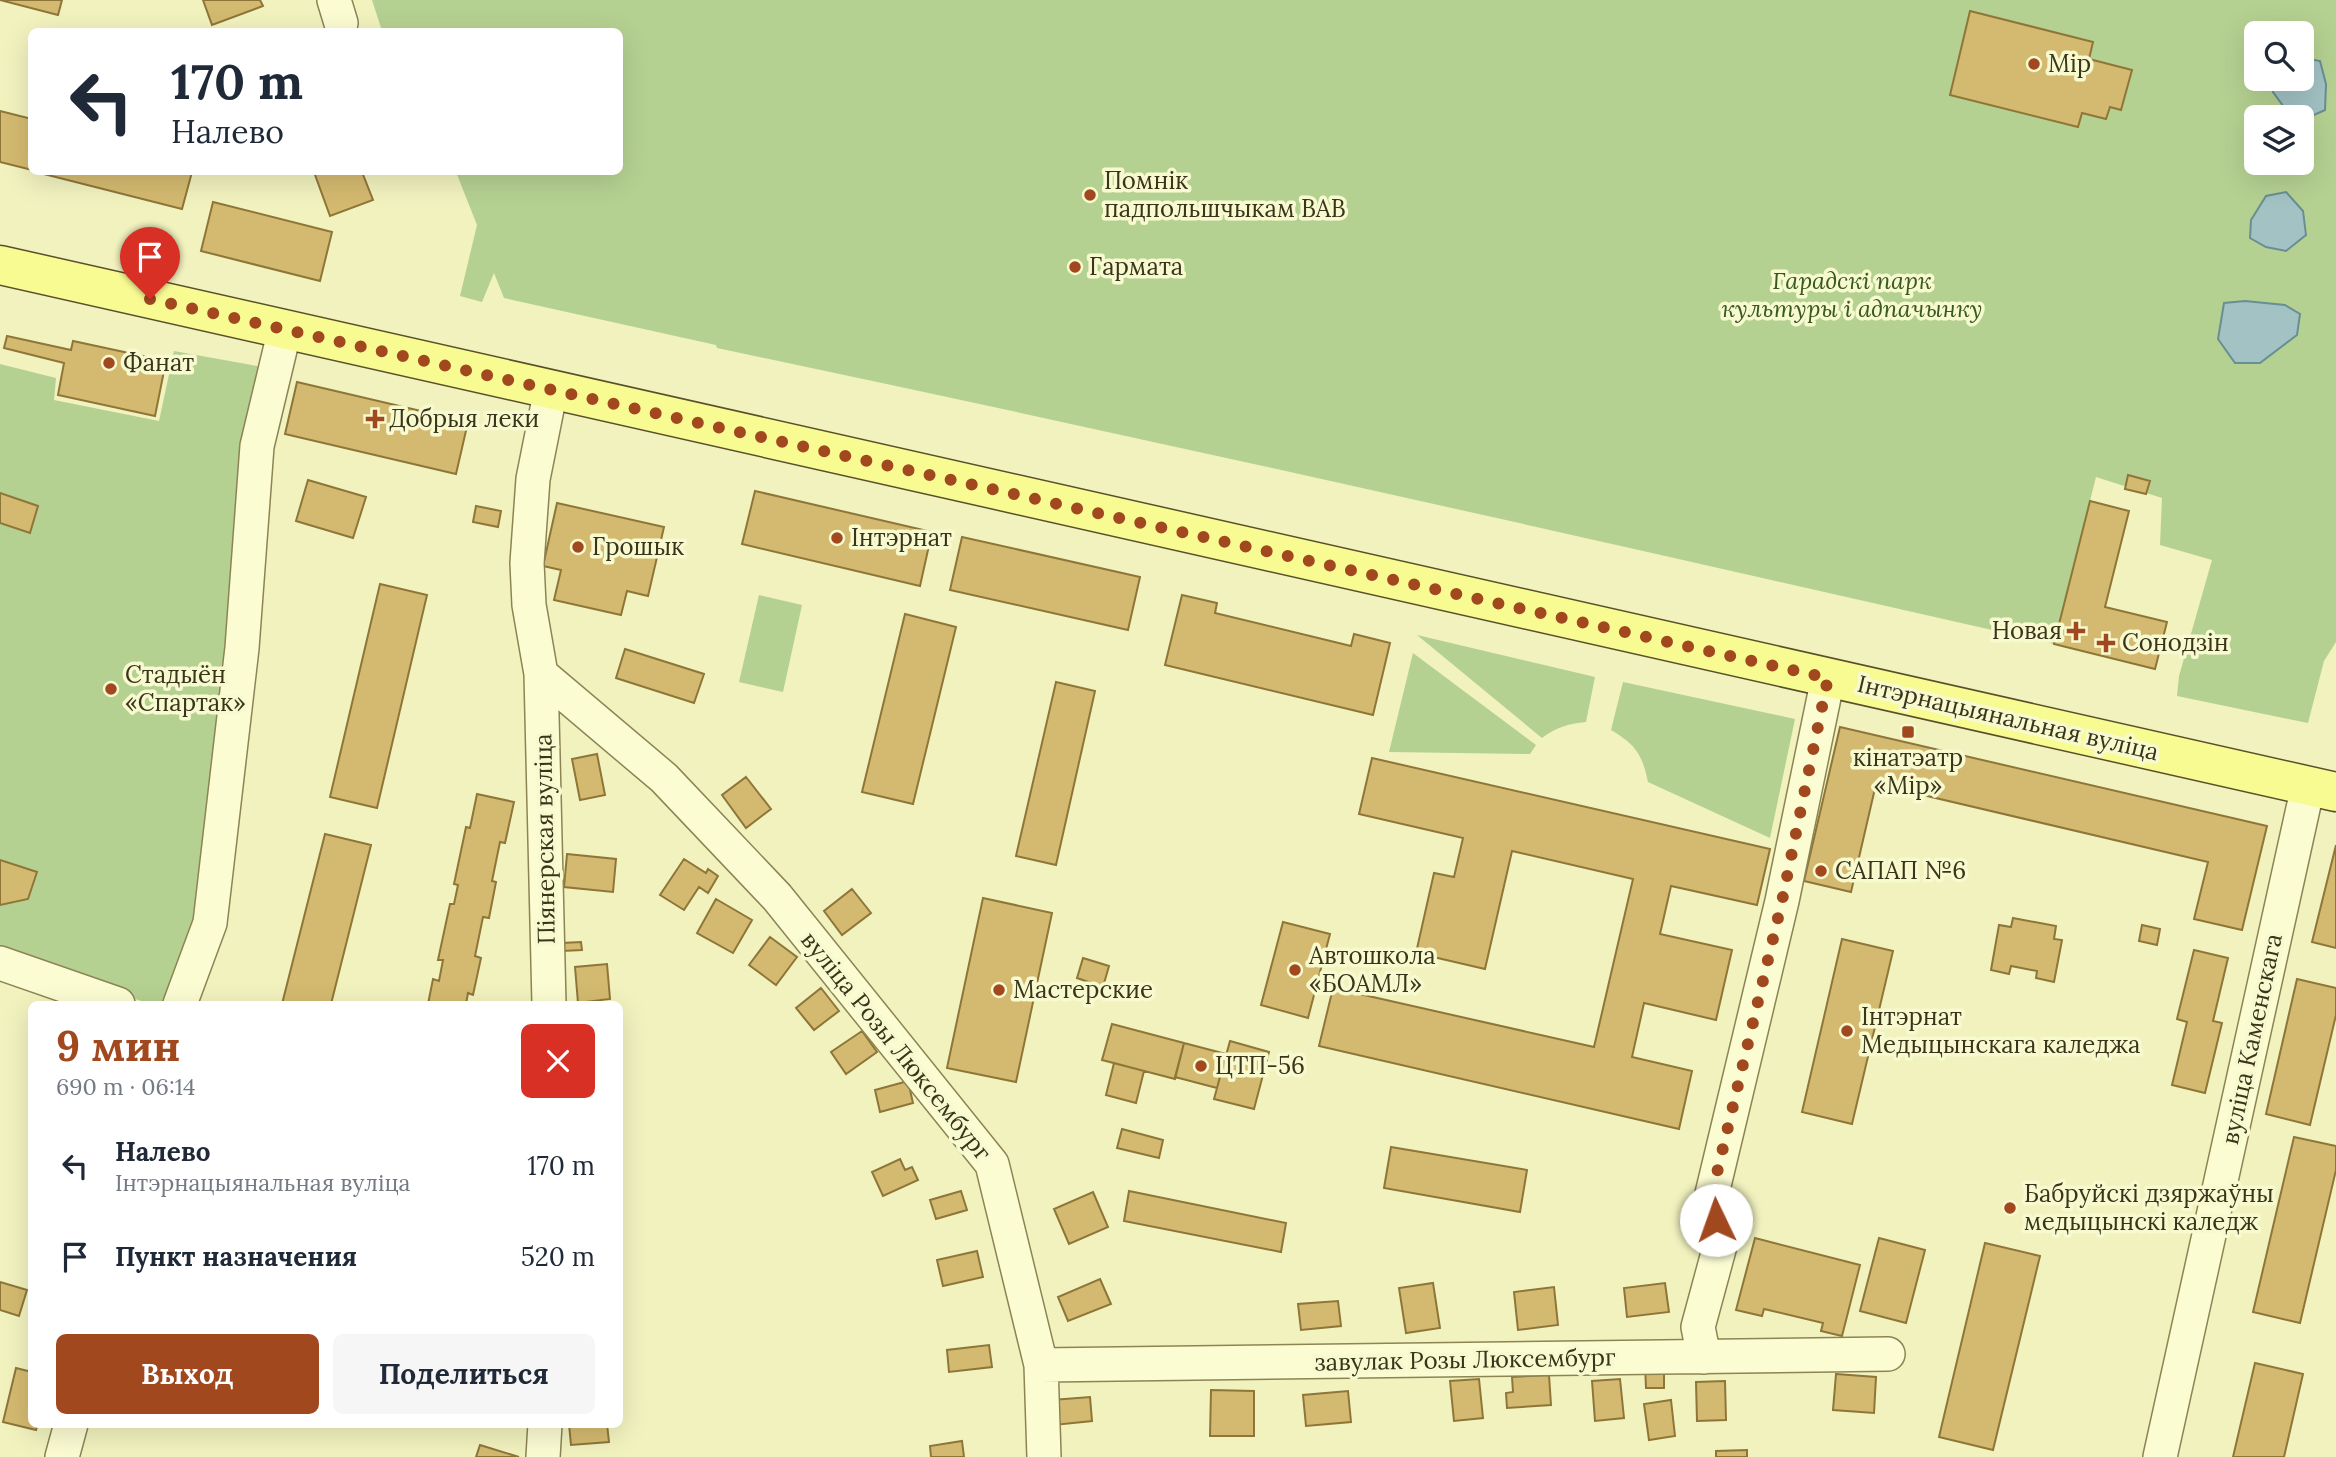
<!DOCTYPE html>
<html lang="ru">
<meta charset="utf-8">
<style>
:root{--surface:#fff;--page:#f6f6f7;--text:#1f2937;--muted:#747a83;--accent:#a1481f}
body{margin:0;font-family:Lora,serif;background:var(--page);color:var(--text);height:100vh;display:flex;flex-direction:column;font-size:26px;white-space:nowrap}
*{box-sizing:border-box;margin:0}
p{font-size:23px;color:var(--muted)}
.icon{flex:none;width:38px;height:38px;fill:none;stroke:currentColor;stroke-width:2;stroke-linecap:round;stroke-linejoin:round}
.map{position:relative;flex:1;overflow:hidden}
.details{position:absolute;left:28px;top:1001px;width:595px;height:427px;display:flex;flex-direction:column;background:var(--surface);border-radius:10px;box-shadow:0 7px 28px #0002}
.details>*{flex:none}
.guide{position:absolute;left:28px;top:28px;width:595px;height:147px;border-radius:10px;box-shadow:0 7px 28px #0002;background:#fff;color:var(--text);overflow:hidden}
.controls{position:absolute;left:2244px;top:21px;display:grid;gap:14px}
.controls a{display:grid;place-items:center;width:70px;height:70px;border-radius:10px;background:var(--surface);box-shadow:0 7px 28px #0002;font-size:35px}
.pin{position:absolute;display:grid;place-items:center;width:60px;height:60px;color:#fff;margin:-72px -30px;border-radius:50% 50% 50% 0;rotate:-45deg;box-shadow:0 0 7px #0007}
.pin .icon{rotate:45deg}
.me{position:absolute;width:77px;margin:-38px;rotate:357deg;stroke-linejoin:round;filter:drop-shadow(0 0 5px #0008)}
.turn{display:flex;align-items:center;gap:24px;height:147px;padding:0 28px;font-size:32px}
.turn .icon{width:91px;height:91px;stroke-width:2.5}
.turn b{display:block;font-size:49px;line-height:60px}
.round{display:grid;place-items:center;flex:none;width:74px;height:74px;border-radius:10px;background:var(--page)}
.summary{display:flex;align-items:center;justify-content:space-between;height:119px;padding:0 28px}
h1{font-size:42px;font-weight:700;line-height:52px;color:var(--accent)}
.button{display:flex;gap:14px;margin-top:auto;padding:14px 28px}
.button a{flex:1;height:80px;border-radius:10px;background:var(--accent);color:#fff;font-size:28px;font-weight:700;line-height:80px;text-align:center}
.button a+a{background:var(--page);color:var(--text)}
ul{padding:0;list-style:none}
li{display:flex;align-items:center;gap:21px;height:91px;padding:0 28px}
li div{flex:1}
li b{display:block;font-size:26px}
li em{font-style:normal}
.map>svg:first-child{display:block}
</style>
<div class="map">
<svg width="2336" height="1457" viewBox="0 0 2336 1457">
<rect width="100%" height="100%" fill="#f1f2be"/>
<!-- green -->
<path fill="#b5d191" fill-rule="evenodd" d="M372 0H2336V642L2324 661 2308 723 2177 696 2179 676 2212 560 2160 545 2162 498 2096 477 2054 644C1609 543 1164 442 717 348L716 345 504 298 494 273 482 302 460 296 477 225 456 172H620V32L382 31ZM2256 33H2301V79H2256ZM2256 117H2301V163H2256Z
M174 351 263 367 203 906 165 1004H150L0 952V364L56 378 54 400 159 421Z
M759 595 802 605 783 692 739 682Z
M1417 635 1595 677 1586 722C1568 724 1556 727 1542 738Z
M1413 653 1536 745 1530 754 1389 752Z
M1623 682 1795 719 1770 838 1648 782C1642 754 1636 745 1611 730Z"/>
<!-- water -->
<path fill="#a2c2c3" stroke="#688f92" stroke-width="2" d="M2304 58 2320 61 2326 84 2325 110 2305 119 2289 114 2273 92 2277 79H2301V59Z
M2286 192 2303 211 2306 235 2286 251 2266 247 2250 238 2251 220 2266 196Z
M2245 301 2285 305 2300 314 2297 335 2260 363H2235L2218 339 2224 303Z"/>
<!-- building -->
<path fill="#d4ba70" stroke="#8e7639" stroke-width="2" d="M0 0H62L58 15Z
M203 0H260L263 6 212 25Z
M1970 11 2093 42 2089 59 2132 70 2121 110 2110 107 2106 119 2082 113 2078 127 1950 95Z
M0 111 32 119V170L0 162Z
M36 172H192L182 209Z
M314 172H362L373 200 330 216Z
M213 202 332 232 320 281 201 251Z
M7 336 71 350 73 341 166 361 155 416 58 395 64 363 4 348Z
M297 382 468 422 456 474 285 434Z
M2128 475 2150 481 2146 494 2125 489Z
M308 480 366 497 353 538 296 521Z
M755 491 932 532 920 586 742 544Z
M0 493 38 506 30 533 0 523Z
M2090 501 2129 511 2105 607 2167 622 2155 669 2054 644Z
M557 503 664 527 648 596 627 591 621 615 554 600 561 570 543 566Z
M476 506 501 511 498 527 473 522Z
M962 537 1140 577 1128 630 950 590Z
M380 584 427 595 377 808 330 797Z
M1182 595 1217 603 1215 613 1351 646 1354 634 1390 643 1373 715 1165 665Z
M905 614 956 627 913 804 862 792Z
M625 649 704 674 694 703 616 678Z
M1056 682 1095 691 1056 865 1016 856Z
M1840 727 2267 826 2242 930 2194 919 2208 862 1876 784 1851 892 1804 881Z
M597 754 605 795 580 800 572 759Z
M1372 758 1770 849 1757 905 1671 886 1660 934 1732 950 1716 1020 1644 1003 1632 1057 1692 1071 1679 1129 1319 1046 1333 988 1594 1047 1633 879 1512 851 1485 969 1416 953 1434 873 1454 877 1463 838 1359 814Z
M746 777 771 809 746 828 722 795Z
M477 794 514 802 505 843 500 842 492 881 496 882 489 918 483 917 475 956 481 958 473 995 468 993 466 1004H428L433 979 439 981 443 960H438L450 904H454L458 885 454 884 466 827 470 828Z
M325 834 371 845 331 1004H282Z
M2336 845V948L2312 942Z
M567 854 616 859 613 892 564 887Z
M684 859 706 873 708 869 718 876 708 893 699 887 684 910 660 895Z
M0 860 37 872 28 899 0 905Z
M852 889 871 913 842 935 824 911Z
M983 898 1052 913 1016 1082 947 1068Z
M716 899 752 920 733 953 697 933Z
M2013 918 2056 926 2054 939 2062 940 2054 982 2036 978 2037 971 2011 966 2009 974 1991 970 1999 925 2011 927Z
M1283 922 1330 934 1308 1018 1261 1005Z
M2142 925 2160 929 2157 945 2139 941Z
M770 937 797 957 776 985 749 965Z
M1842 939 1893 951 1852 1124 1802 1112Z
M581 942 582 950 562 951V943Z
M2194 950 2228 958 2213 1021 2222 1023 2205 1093 2172 1085 2187 1022 2177 1019Z
M1083 958 1109 966 1103 987 1077 978Z
M607 964 610 999 578 1003 575 967Z
M2297 979 2336 988V1015L2310 1125 2266 1114Z
M821 988 839 1011 814 1030 796 1008Z
M1112 1024 1184 1043 1175 1079 1102 1060Z
M862 1031 877 1052 846 1074 831 1052Z
M1230 1041 1269 1052 1254 1109 1214 1099Z
M1184 1043 1226 1054 1217 1088 1175 1077Z
M1114 1063 1144 1071 1136 1103 1106 1095Z
M908 1081 913 1103 880 1112 875 1090Z
M1122 1129 1163 1140 1159 1158 1117 1148Z
M2294 1137 2336 1146V1170L2300 1323 2253 1312Z
M1391 1147 1527 1170 1520 1212 1384 1188Z
M900 1159 905 1170 912 1167 918 1180 883 1196 872 1172Z
M961 1191 967 1210 936 1219 930 1200Z
M1129 1191 1286 1223 1281 1252 1124 1221Z
M1093 1192 1108 1227 1069 1244 1054 1209Z
M1755 1238 1860 1265 1842 1336 1821 1331 1823 1323 1764 1309 1762 1316 1736 1310Z
M1879 1238 1925 1250 1906 1323 1860 1311Z
M1985 1243 2040 1256 1993 1450 1939 1437Z
M977 1251 983 1277 943 1286 937 1260Z
M1100 1279 1111 1304 1068 1321 1058 1297Z
M0 1282 27 1290 19 1316 0 1310Z
M1433 1283 1440 1328 1406 1333 1399 1288Z
M1665 1283 1669 1312 1627 1317 1624 1288Z
M1554 1287 1558 1325 1518 1330 1514 1292Z
M1338 1301 1341 1326 1301 1330 1298 1304Z
M989 1345 992 1367 949 1372 947 1350Z
M2255 1363 2303 1374 2284 1457H2233Z
M1645 1365H1664V1388H1646Z
M16 1368 32 1372V1424H38L36 1430 3 1422Z
M1836 1374 1876 1377 1874 1413 1833 1410Z
M1549 1375 1551 1405 1507 1408 1506 1393 1513 1392 1512 1377Z
M1479 1379 1483 1418 1454 1421 1450 1381Z
M1620 1379 1624 1418 1595 1421 1592 1381Z
M1725 1381 1726 1420 1697 1421 1696 1382Z
M1211 1390 1254 1391V1436H1210Z
M1348 1391 1351 1422 1306 1426 1303 1395Z
M1090 1397 1092 1421 1054 1425 1052 1400Z
M1671 1400 1675 1436 1649 1440 1644 1404Z
M569 1424H607L609 1442 571 1445Z
M962 1441 964 1457H931L930 1446Z
M480 1445 519 1457H476Z
M1747 1450V1457H1716V1451Z"/>
<g fill="none" stroke-linecap="round" stroke-linejoin="round">
<defs>
<path id="minor" d="M334 0 341 23
M541 674 664 778 777 897 992 1164 1041 1365 1044 1457
M0 963 118 1004
M180 1004 210 923 242 648 257 446 285 329
M549 1004 541 674 529 605 527 563 533 479 551 389
M1704 1357 1698 1327 1721 1242 1711 1198 1782 901 1828 678
M1041 1365 1888 1354
M62 1457 71 1424
M543 1457 545 1424
M2160 1457 2308 786"/>
<path id="major" d="M0 265 2336 792"/>
</defs>
<!-- minor casing -->
<use href="#minor" stroke="#8c8455" stroke-width="36"/>
<!-- major casing -->
<use href="#major" stroke="#594f2a" stroke-width="41"/>
<!-- minor -->
<use href="#minor" stroke="#fbfcd2" stroke-width="33"/>
<!-- major -->
<use href="#major" stroke="#f8fa92" stroke-width="38"/>
</g>
<g fill="none" stroke-linecap="round" stroke-linejoin="round">
<!-- route -->
<path stroke="#a1481f" stroke-width="12" stroke-dasharray="0 21.6" d="M150 299 1828 678 1782 901 1711 1198 1716 1220"/>
</g>
<!-- markers -->
<g fill="#a1481f" stroke="#f7f9cf" stroke-width="2.5">
<circle cx="2034" cy="64" r="7"/>
<circle cx="1090" cy="195" r="7"/>
<circle cx="1075" cy="267" r="7"/>
<circle cx="109" cy="363" r="7"/>
<path d="M371.5 408.5h7v7h7v7h-7v7h-7v-7h-7v-7h7z"/>
<circle cx="837" cy="538" r="7"/>
<circle cx="578" cy="547" r="7"/>
<path d="M2072.5 620.5h7v7h7v7h-7v7h-7v-7h-7v-7h7z"/>
<path d="M2102.5 632.5h7v7h7v7h-7v7h-7v-7h-7v-7h7z"/>
<circle cx="111" cy="689" r="7"/>
<rect x="1901" y="725" width="14" height="14" rx="3.5"/>
<circle cx="1821" cy="871" r="7"/>
<circle cx="1295" cy="970" r="7"/>
<circle cx="999" cy="990" r="7"/>
<circle cx="1847" cy="1031" r="7"/>
<circle cx="1201" cy="1066" r="7"/>
<circle cx="2010" cy="1208" r="7"/>
</g>
<g text-anchor="middle" stroke-width="7" stroke-linejoin="round" paint-order="stroke">
<!-- poi labels -->
<g font-size="24" fill="#3a341b" stroke="#f7f9cf" text-anchor="start">
<text x="2048" y="72">Мір</text>
<text x="1104" y="189">Помнік<tspan x="1104" dy="28">падпольшчыкам ВАВ</tspan></text>
<text x="1089" y="275">Гармата</text>
<text x="123" y="371">Фанат</text>
<text x="389" y="427">Добрыя леки</text>
<text x="851" y="546">Інтэрнат</text>
<text x="592" y="555">Грошык</text>
<text x="2062" y="639" text-anchor="end">Новая</text>
<text x="2122" y="651">Сонодзін</text>
<text x="125" y="683">Стадыён<tspan x="125" dy="28">«Спартак»</tspan></text>
<text x="1908" y="766" text-anchor="middle">кінатэатр<tspan x="1908" dy="28">«Мір»</tspan></text>
<text x="1835" y="879">САПАП №6</text>
<text x="1309" y="964">Автошкола<tspan x="1309" dy="28">«БОАМЛ»</tspan></text>
<text x="1013" y="998">Мастерские</text>
<text x="1861" y="1025">Інтэрнат<tspan x="1861" dy="28">Медыцынскага каледжа</tspan></text>
<text x="1215" y="1074">ЦТП-56</text>
<text x="2024" y="1202">Бабруйскі дзяржаўны<tspan x="2024" dy="28">медыцынскі каледж</tspan></text>
</g>
<!-- park labels -->
<g font-size="24" font-style="italic" fill="#385920" stroke="#f7f9cf">
<text x="1852" y="289">Гарадскі парк<tspan x="1852" dy="28">культуры і адпачынку</tspan></text>
</g>
<!-- street labels -->
<g font-size="24" fill="#3a341b" stroke="#f7f9cf">
<text transform="translate(2008 718) rotate(13)" y="8">Інтэрнацыянальная вуліца</text>
<text transform="translate(545 839) rotate(-91)" y="8">Піянерская вуліца</text>
<text transform="translate(2252 1039) rotate(-78)" y="8">вуліца Каменскага</text>
<text transform="translate(896 1046) rotate(51)" y="8">вуліца Розы Люксембург</text>
<text transform="translate(1465 1360) rotate(-1)" y="8">завулак Розы Люксембург</text>
</g>
</g>
</svg>
<div class="controls">
<a><svg class="icon" aria-label="search" viewBox="0 0 24 24"><circle cx="10" cy="10" r="6"/><path d="M15 15l6 6"/></svg></a>
<a><svg class="icon" aria-label="layers" viewBox="0 0 24 24"><path d="M12 4l9 5-9 5-9-5zM3 14l9 5 9-5"/></svg></a>
</div>
<div class="pin" style="left:150px;top:299px;background:#d93025"><svg class="icon" aria-label="arrive" viewBox="0 0 24 24"><path d="M6 21V4h12l-3 4 3 4H6"/></svg></div>
<svg class="me" style="left:1716px;top:1220px" viewBox="-20 -20 40 40"><circle r="19" fill="#fff"/><path d="M0-13L10 11 0 6-10 11z" fill="#a1481f"/></svg>
<div class="guide">
<div class="turn"><svg class="icon" aria-label="left" viewBox="0 0 24 24"><path d="M17 20v-9H6M10 6l-5 5 5 5"/></svg><div><b>170 m</b>Налево</div></div>
</div>
<section class="details">
<div class="summary"><div><h1>9 мин</h1><p>690 m · 06:14</p></div><a class="round" style="background:#d93025;color:#fff"><svg class="icon" aria-label="close" viewBox="0 0 24 24"><path d="M6 6l12 12M18 6L6 18"/></svg></a></div>
<ul>
<li><svg class="icon" aria-label="left" viewBox="0 0 24 24"><path d="M17 20v-9H6M10 6l-5 5 5 5"/></svg><div><b>Налево</b><p>Інтэрнацыянальная вуліца</p></div><em>170 m</em></li>
<li><svg class="icon" aria-label="arrive" viewBox="0 0 24 24"><path d="M6 21V4h12l-3 4 3 4H6"/></svg><div><b>Пункт назначения</b></div><em>520 m</em></li>
</ul>
<div class="button"><a>Выход</a><a>Поделиться</a></div>
</section>
</div>
